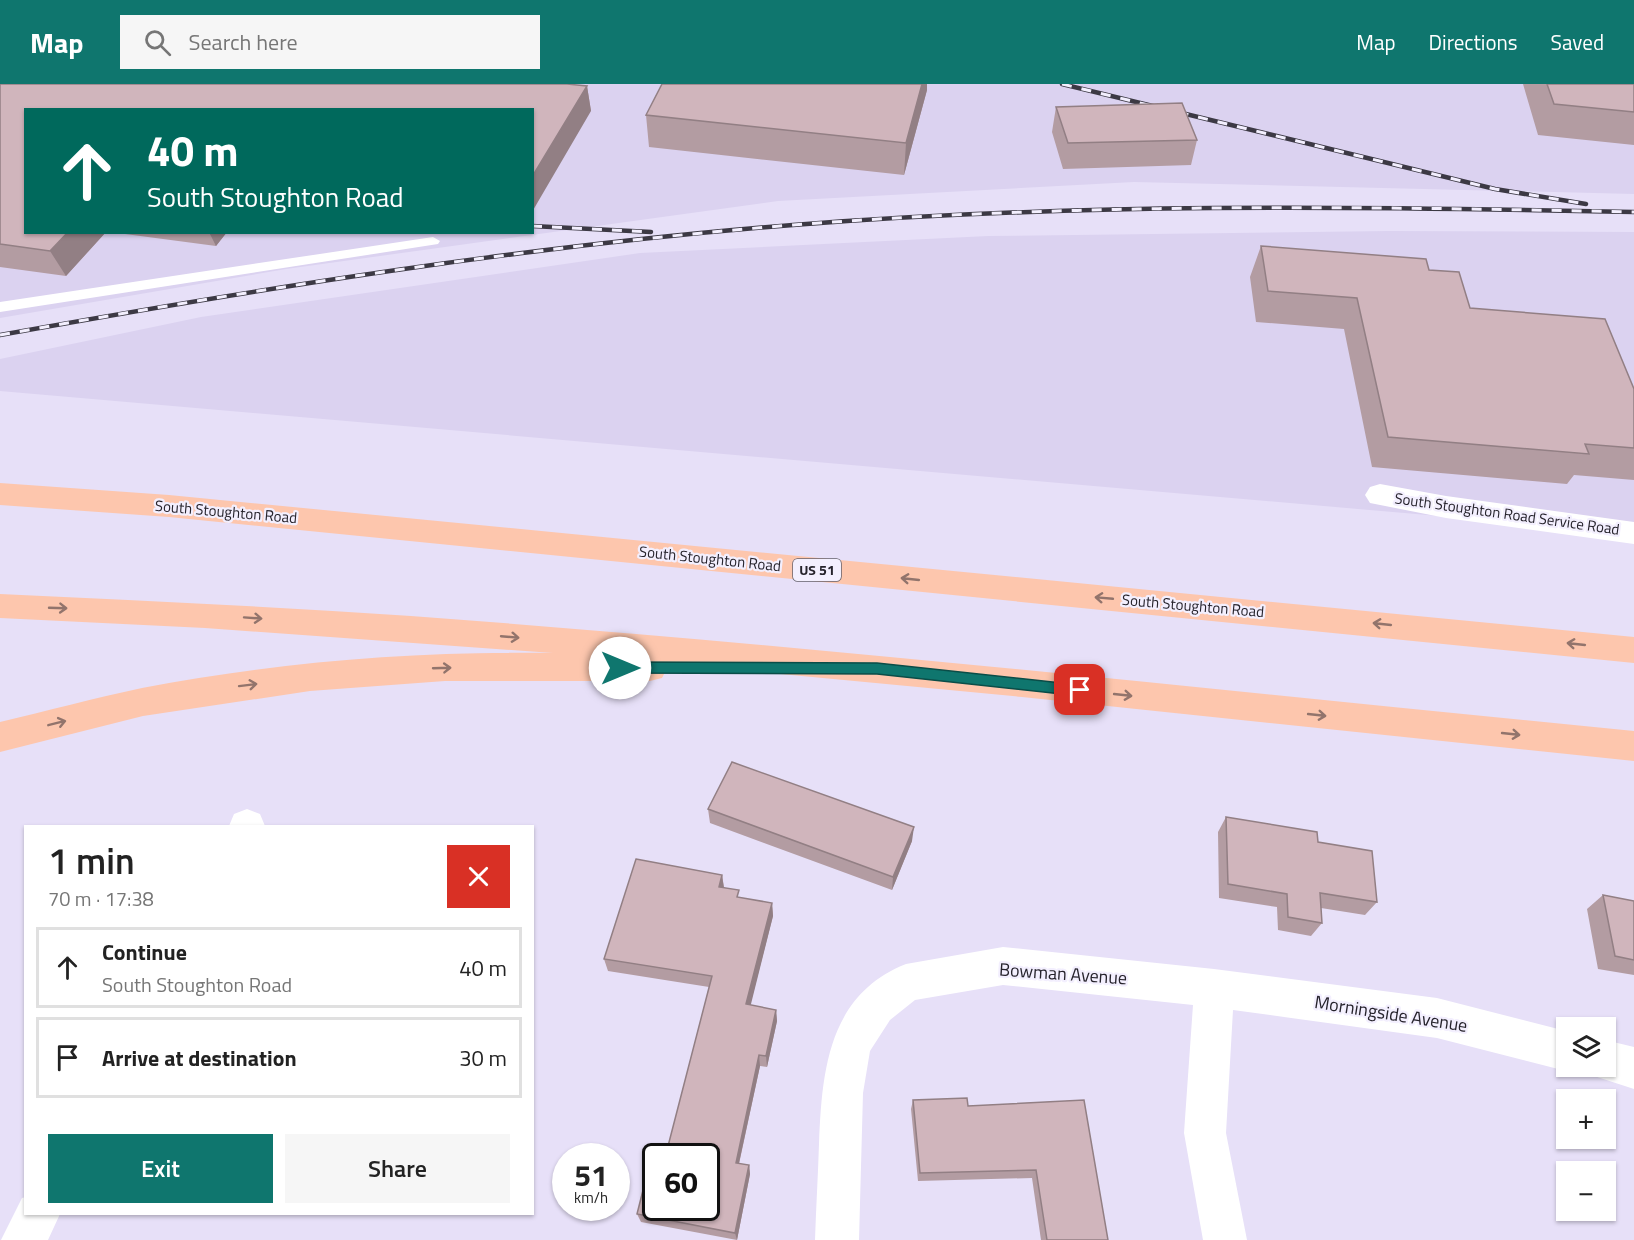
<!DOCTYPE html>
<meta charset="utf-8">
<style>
:root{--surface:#fff;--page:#f6f6f6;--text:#222;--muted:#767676;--line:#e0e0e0;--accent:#0f766e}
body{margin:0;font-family:"Titillium Web",sans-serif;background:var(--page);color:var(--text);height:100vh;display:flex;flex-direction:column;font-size:22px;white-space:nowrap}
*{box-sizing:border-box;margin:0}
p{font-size:20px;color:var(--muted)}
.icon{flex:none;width:33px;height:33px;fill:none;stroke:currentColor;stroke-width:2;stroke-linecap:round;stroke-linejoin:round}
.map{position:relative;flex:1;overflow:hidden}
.drawer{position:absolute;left:24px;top:741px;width:510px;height:390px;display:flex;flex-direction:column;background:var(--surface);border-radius:0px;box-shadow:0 2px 4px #0004}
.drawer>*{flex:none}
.hud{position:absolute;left:24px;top:24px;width:510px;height:126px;border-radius:0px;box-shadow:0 2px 4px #0004;background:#00695c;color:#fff;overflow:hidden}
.controls{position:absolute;left:1556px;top:933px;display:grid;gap:12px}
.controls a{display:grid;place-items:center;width:60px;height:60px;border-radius:0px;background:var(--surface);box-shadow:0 2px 4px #0004;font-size:30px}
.speed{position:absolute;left:552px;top:1059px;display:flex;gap:12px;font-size:30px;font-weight:700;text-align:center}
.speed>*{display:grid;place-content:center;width:78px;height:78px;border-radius:50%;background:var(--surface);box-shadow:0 2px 4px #0004;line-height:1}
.speed small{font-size:15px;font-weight:400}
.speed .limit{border:3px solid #111;border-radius:9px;background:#fff;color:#111}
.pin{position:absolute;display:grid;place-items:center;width:51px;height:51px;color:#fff;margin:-26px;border-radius:12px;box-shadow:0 3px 9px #0006}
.me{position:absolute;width:66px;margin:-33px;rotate:90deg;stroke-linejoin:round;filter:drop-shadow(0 0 4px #0008)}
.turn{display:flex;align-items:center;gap:21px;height:126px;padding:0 24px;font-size:27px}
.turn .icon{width:78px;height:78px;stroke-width:2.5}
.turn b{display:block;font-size:42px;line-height:51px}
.round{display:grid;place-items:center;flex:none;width:63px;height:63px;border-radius:0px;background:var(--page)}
.headline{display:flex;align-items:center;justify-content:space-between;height:102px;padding:0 24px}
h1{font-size:36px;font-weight:600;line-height:45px}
.cta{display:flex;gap:12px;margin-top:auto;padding:12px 24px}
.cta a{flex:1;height:69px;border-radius:0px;background:var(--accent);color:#fff;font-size:24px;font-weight:600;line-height:69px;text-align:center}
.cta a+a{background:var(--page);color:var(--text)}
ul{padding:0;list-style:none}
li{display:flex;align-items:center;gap:18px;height:81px;margin:0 12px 9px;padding:0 12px;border:3px solid var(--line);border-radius:0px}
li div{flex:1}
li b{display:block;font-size:22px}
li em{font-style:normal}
header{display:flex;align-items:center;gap:36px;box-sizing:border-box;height:84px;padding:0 30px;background:var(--accent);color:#fff}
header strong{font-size:28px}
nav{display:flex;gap:33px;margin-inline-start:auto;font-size:21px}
.search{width:420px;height:54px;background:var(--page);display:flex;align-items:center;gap:15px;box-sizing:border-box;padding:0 21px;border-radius:0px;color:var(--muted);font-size:22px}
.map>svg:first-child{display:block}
</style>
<header>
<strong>Map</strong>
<div class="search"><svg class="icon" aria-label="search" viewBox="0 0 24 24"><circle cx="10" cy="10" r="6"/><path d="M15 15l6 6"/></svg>Search here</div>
<nav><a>Map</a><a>Directions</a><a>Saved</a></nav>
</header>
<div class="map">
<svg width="1634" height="1156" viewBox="0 0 1634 1156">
<rect width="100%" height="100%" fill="#e7e0f8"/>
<!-- built -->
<path fill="#dbd2f0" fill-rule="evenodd" d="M0 0H1634V110L1134 98 778 117 286 185 0 234ZM26 26H532V148H26Z
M1389 147 1634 148V449L0 307V275L201 233 640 169 988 152Z"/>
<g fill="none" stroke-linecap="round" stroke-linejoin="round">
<!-- service -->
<path fill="#fff" fill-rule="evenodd" d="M433 153 440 157 438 160 0 228V218Z"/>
<!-- minor -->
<path fill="#fff" fill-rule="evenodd" d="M1380 400 1446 412 1634 438V460L1446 434 1370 419 1365 411 1370 403Z
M247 725 260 730 265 742H229L234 730Z
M1003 863 1214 885 1437 914 1566 947V982H1578L1566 987 1437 954 1233 926 1226 1049 1247 1156H1203L1184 1049 1193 921 1003 901 915 916 890 936 870 967 863 1009 859 1156H815C816 1124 818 1092 819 1060 822 987 828 911 906 880Z
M1605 956 1634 963V1005L1591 991 1587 982H1605Z
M26 1113V1130H60L48 1156H1L22 1114Z"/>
<!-- primary -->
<path fill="#fdc6ad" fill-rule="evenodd" d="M0 399 169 411 1634 553V579L169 433 0 421Z
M0 510C137 516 274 523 411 532 820 562 1227 607 1634 647V677L1022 613 664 579 667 584 662 594 650 597H445L310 607 143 632 0 668V638C47 627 94 614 142 604 277 578 415 567 553 569L205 544 0 534Z"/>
<defs>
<path id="rail" d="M1062 0 1495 105 1586 120
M532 142 651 148
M0 251C263 204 526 162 793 141 1073 119 1353 122 1634 128"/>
</defs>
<!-- rail casing -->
<use href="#rail" stroke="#3c3944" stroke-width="4.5"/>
<!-- rail -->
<use href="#rail" stroke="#f3effe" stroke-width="3" stroke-dasharray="10" stroke-linecap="butt"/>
</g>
<!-- wall -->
<path fill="#b39ca2" d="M0 0 587 2 591 27 532 26H26V148H106L66 192 0 183Z
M662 0H927V6L904 91 649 63 646 31Z
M1523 0H1634V61L1538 51Z
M1056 23 1197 56 1191 81 1063 85 1052 48Z
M110 148H227L216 162Z
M1261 162 1429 186 1470 224 1634 305V396L1574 391 1567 400 1372 383 1344 245 1256 238 1250 193Z
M708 725 912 757 892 806 710 739Z
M1226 733 1377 818 1365 831 1321 824 1322 839 1311 852 1278 846 1277 823 1219 814 1218 748Z
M722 791 724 803 740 814 772 819 773 832 750 921 776 926 777 937 767 983 760 982 739 1080 749 1081 750 1090 737 1156 641 1138 637 1130 667 1066 709 903 608 887 604 875Z
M1603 811 1634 817V891L1598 885 1587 825Z
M913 1016 968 1022 1084 1016 1108 1156H1041L1032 1094 918 1097 911 1025Z"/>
<!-- shaded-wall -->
<path fill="#927f84" d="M922 0H927V6L904 91 906 59Z
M587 2 591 27 532 128V93Z
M68 148H106L66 192 50 167Z
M209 148H227L216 162Z
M914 743 912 757 892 806 893 793Z
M722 791 724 805 719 803Z
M772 819 773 832 748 932 746 920Z
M776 926 777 937 767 983 766 972Z
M759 971 760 982 737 1088 736 1079Z
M749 1081 750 1090 737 1156 735 1149Z"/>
<!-- building -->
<path fill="#d0b5bc" stroke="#927f84" stroke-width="1.5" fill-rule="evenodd" d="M0 0H567L587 2 532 93V26H26V148H68L50 167 0 160Z
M662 0H922L906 59 646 31Z
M1547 0H1634V28L1554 20Z
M1182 19 1197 56 1068 59 1056 23Z
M1261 162 1426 175 1429 186 1459 188 1470 224 1605 235 1634 305V364L1585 360 1589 370 1388 353 1357 214 1268 207Z
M732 678 914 743 893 793 708 725Z
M1226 733 1317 748 1318 758 1372 767 1377 818 1320 809 1322 839 1288 833 1287 810 1228 800Z
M636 775 722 791 719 803 739 806 737 813 772 819 746 920 776 926 766 972 759 971 736 1079 749 1081 735 1149 637 1130 654 1063 667 1066 712 892 604 875ZM656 1072H706V1124H656Z
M1603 811 1634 817V876L1615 872Z
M967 1014 968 1022 1084 1016 1108 1156H1047L1036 1086 920 1089 913 1016Z"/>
<!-- one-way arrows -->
<defs><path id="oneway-shaft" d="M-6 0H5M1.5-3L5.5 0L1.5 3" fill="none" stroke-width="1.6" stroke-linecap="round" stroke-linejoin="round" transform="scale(1.5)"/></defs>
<g stroke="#92746c">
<use href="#oneway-shaft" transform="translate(910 495) rotate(-174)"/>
<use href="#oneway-shaft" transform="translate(1104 514) rotate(-175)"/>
<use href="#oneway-shaft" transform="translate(58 524) rotate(2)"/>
<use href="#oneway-shaft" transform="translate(253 534) rotate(4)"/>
<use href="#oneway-shaft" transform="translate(1382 540) rotate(-174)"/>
<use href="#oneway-shaft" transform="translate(510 553) rotate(5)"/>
<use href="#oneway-shaft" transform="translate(1576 560) rotate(-174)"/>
<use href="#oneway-shaft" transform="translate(442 584) rotate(-2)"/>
<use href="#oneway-shaft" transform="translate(248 601) rotate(-7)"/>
<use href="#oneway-shaft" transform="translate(1123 611) rotate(6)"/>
<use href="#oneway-shaft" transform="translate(1317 631) rotate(6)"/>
<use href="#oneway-shaft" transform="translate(57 639) rotate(-14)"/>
<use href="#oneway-shaft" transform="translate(1511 650) rotate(6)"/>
</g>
<!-- route -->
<path fill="#0f766e" stroke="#0a4d48" stroke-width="1.5" d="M620 578 877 579 1080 601 1085 602 1087 606 1085 610 1080 612 877 590 620 589 613 584Z"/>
<g text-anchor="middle" stroke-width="4.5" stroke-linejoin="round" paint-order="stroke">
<!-- shield labels -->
<rect fill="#f3effe" stroke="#64606b" stroke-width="1.5" x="793" y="475" width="48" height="22" rx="4.5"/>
<g font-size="14" font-weight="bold" fill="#26232c">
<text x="817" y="491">US 51</text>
</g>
<!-- street labels -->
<g font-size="15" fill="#26232c" stroke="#f3effe">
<text transform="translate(226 428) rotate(5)" y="5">South Stoughton Road</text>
<text transform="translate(1507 430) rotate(8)" y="5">South Stoughton Road Service Road</text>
<text transform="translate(710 475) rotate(6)" y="5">South Stoughton Road</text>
<text transform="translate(1193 522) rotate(5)" y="5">South Stoughton Road</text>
</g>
<!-- near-street labels -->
<g font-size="18" fill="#26232c" stroke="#f3effe">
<text transform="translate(1063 890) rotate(4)" y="6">Bowman Avenue</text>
<text transform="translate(1391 930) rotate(9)" y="6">Morningside Avenue</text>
</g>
</g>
</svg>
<div class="controls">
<a><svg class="icon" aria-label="layers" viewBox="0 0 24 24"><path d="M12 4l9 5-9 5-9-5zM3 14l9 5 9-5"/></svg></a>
<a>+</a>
<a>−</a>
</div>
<div class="speed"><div>51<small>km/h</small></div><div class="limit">60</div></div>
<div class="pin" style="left:1080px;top:606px;background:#d93025"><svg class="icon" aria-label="arrive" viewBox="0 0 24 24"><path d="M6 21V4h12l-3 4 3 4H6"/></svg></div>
<svg class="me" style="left:620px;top:584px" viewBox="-20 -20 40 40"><circle r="19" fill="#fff"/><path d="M0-13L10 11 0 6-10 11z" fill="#0f766e"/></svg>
<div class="hud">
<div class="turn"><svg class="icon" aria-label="ahead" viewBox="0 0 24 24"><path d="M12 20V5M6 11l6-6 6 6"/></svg><div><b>40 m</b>South Stoughton Road</div></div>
</div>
<section class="drawer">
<div class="headline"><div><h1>1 min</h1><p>70 m · 17:38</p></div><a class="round" style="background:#d93025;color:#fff"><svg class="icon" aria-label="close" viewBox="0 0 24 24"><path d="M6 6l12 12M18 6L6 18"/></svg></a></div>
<ul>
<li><svg class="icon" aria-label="ahead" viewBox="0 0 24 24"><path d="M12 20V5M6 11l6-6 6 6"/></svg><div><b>Continue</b><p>South Stoughton Road</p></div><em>40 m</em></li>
<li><svg class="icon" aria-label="arrive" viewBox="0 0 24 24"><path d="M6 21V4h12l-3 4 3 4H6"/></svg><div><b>Arrive at destination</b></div><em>30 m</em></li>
</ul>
<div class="cta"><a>Exit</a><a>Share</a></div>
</section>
</div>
